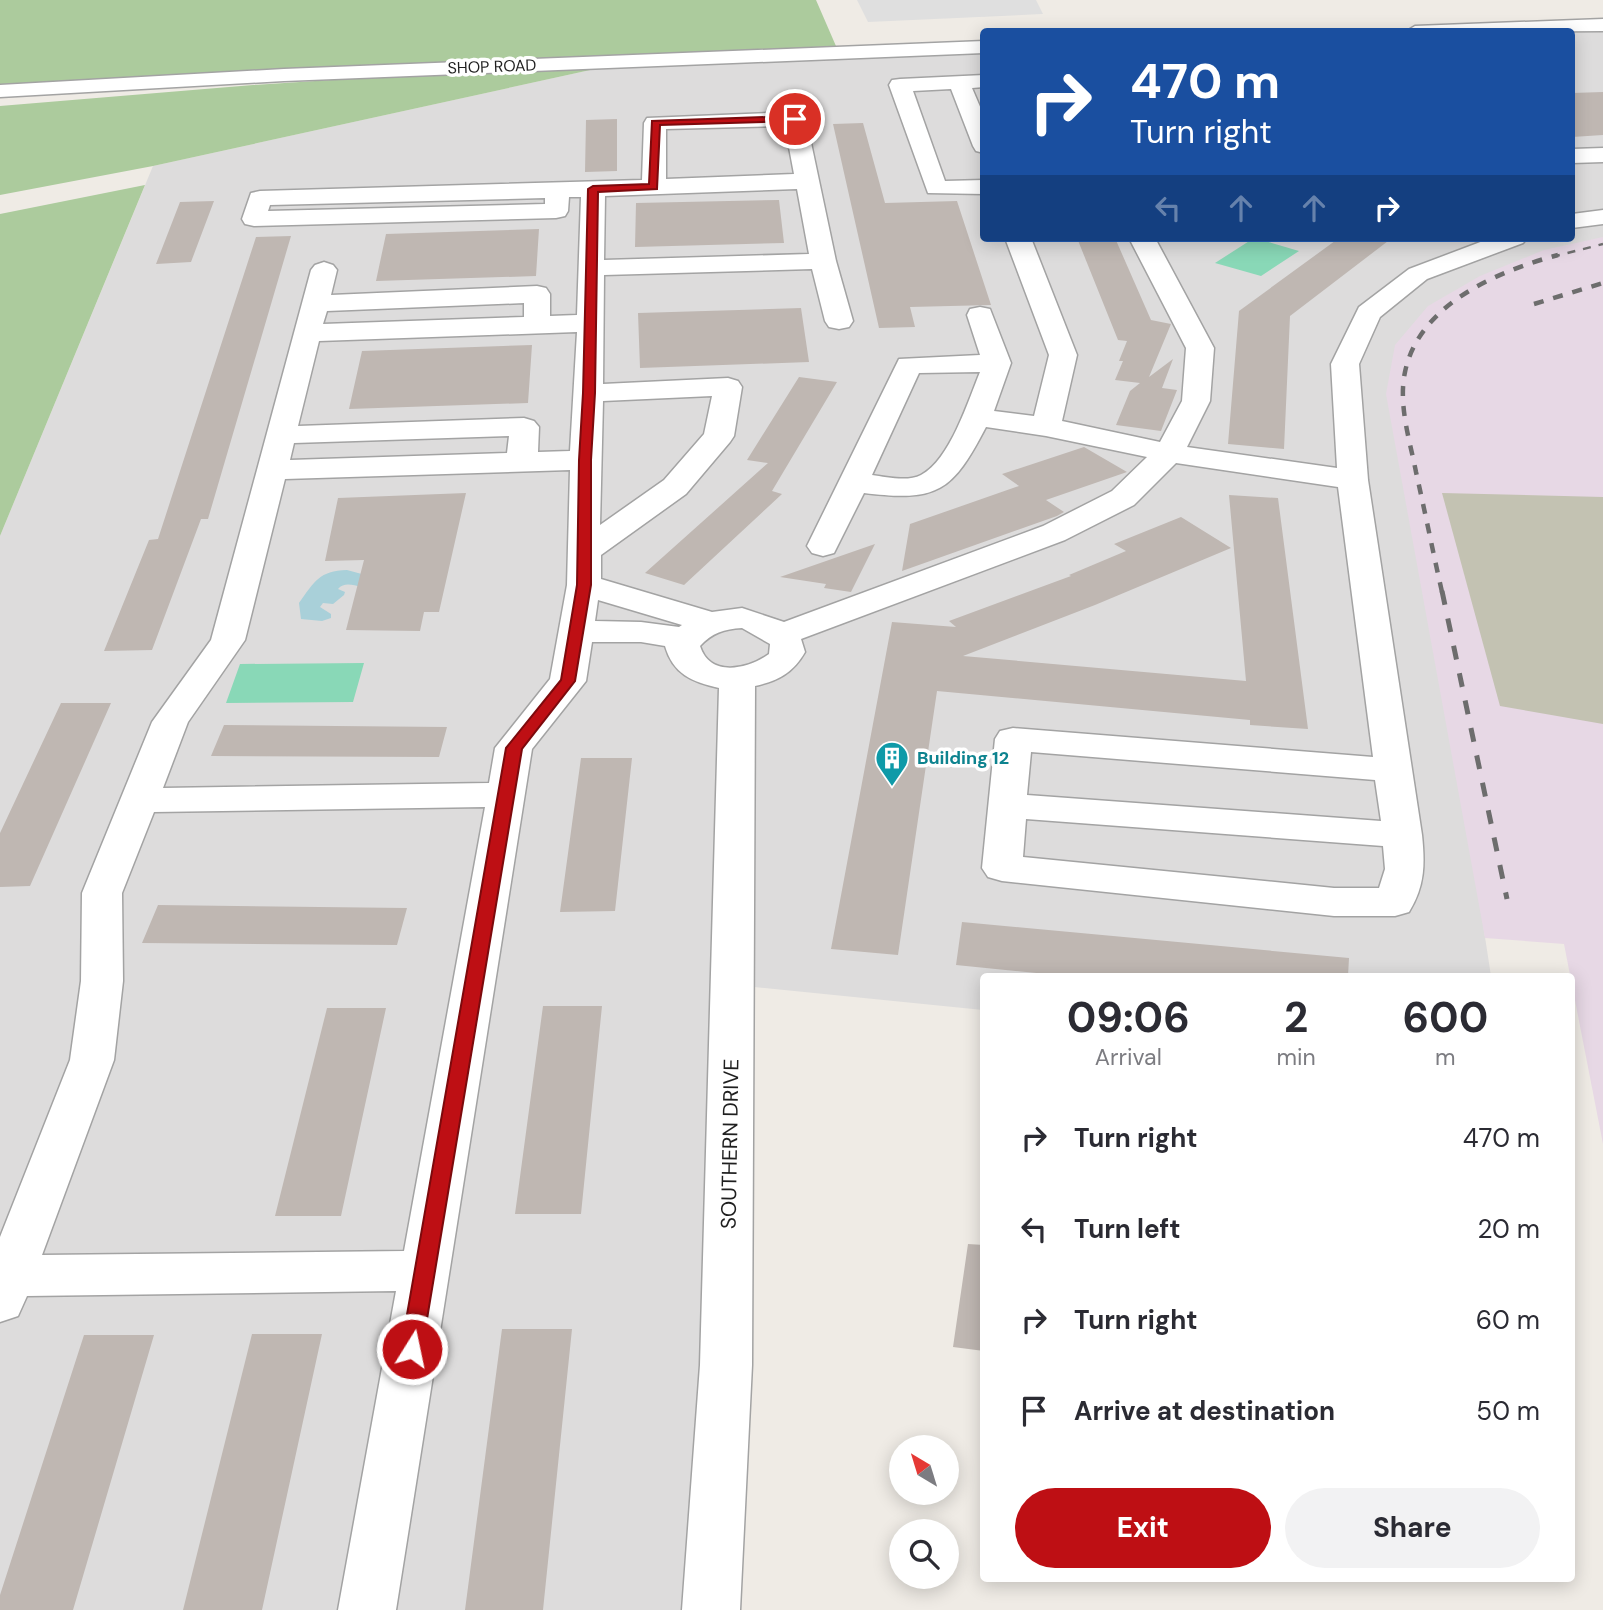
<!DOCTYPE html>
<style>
:root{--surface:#fff;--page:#f2f2f3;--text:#2b2b33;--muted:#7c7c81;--accent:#be0f14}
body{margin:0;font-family:"DM Sans",sans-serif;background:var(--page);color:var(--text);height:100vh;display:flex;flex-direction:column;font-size:26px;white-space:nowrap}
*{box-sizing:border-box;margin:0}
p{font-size:23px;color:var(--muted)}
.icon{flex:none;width:38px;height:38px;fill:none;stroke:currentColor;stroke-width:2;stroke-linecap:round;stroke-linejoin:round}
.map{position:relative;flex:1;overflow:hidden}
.sheet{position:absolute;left:980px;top:973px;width:595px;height:609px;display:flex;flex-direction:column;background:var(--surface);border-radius:7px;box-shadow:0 4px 18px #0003}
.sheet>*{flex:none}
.guide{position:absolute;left:980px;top:28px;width:595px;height:214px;border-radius:7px;box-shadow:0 4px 18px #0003;background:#1a4fa0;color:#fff;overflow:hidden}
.needle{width:46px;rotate:322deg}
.buttons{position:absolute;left:889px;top:1435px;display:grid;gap:14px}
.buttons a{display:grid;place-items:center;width:70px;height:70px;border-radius:50%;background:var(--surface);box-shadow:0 4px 18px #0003;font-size:35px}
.pin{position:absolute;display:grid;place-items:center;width:60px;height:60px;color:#fff;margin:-30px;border:4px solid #fff;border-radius:50%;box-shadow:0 2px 7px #0007}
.me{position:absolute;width:77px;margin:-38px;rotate:10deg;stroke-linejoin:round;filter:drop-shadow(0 0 5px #0008)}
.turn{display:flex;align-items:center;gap:24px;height:147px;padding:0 35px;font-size:32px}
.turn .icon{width:91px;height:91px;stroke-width:2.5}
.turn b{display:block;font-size:49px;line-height:60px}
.lanes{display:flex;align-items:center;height:66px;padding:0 35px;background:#0003;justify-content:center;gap:35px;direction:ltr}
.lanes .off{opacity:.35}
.eta{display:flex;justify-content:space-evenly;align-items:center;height:119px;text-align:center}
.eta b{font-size:42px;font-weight:700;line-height:49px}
.cta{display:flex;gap:14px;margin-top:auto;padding:14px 35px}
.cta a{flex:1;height:80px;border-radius:42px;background:var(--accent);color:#fff;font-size:28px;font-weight:700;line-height:80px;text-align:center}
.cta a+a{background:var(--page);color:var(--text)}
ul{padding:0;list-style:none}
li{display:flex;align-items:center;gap:21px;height:91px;padding:0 35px}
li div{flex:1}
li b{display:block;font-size:26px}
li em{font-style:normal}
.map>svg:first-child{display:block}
</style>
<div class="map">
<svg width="1603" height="1610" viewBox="0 0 1603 1610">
<rect width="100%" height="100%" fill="#efebe5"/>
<!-- residential -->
<path fill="#dddcdc" d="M1603 25V244L1406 423 1491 976H984L983 1010 734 985 711 1610H0V536L153 166 636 60 983 47 984 238H1572V32L1415 31Z"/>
<!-- industrial -->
<path fill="#e7d8e5" d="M1603 237V1144L1564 944 1485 938 1386 394 1395 345 1428 306 1480 276 1544 250Z"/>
<!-- construction -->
<path fill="#c3c2b2" d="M1442 493 1603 497V724L1500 706Z"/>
<!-- forest -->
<path fill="#accb9d" d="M0 0H816L839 53 636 60 153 166 0 195V106L253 85 592 63 0 91Z
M145 185 0 536V214Z"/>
<!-- pitch -->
<path fill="#89d8b7" d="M1254 238H1255L1299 251 1261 276 1215 263Z
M364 663 353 702 226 703 240 664Z"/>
<!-- parking -->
<path fill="#dfdfdf" d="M857 0H1036L1043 14 868 22Z"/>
<!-- water -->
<path fill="#a9d0d9" d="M347 570 369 576 361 587C353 585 344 582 338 589L345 592 344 595 333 604 323 603 320 607 331 614V618L322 621 301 619 299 603C315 581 319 571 347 570Z"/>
<!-- building -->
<path fill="#bfb7b2" d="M1603 92V135L1572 137V93Z
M617 119V171L585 172 586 120Z
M863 123 885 203 957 201 991 305 910 307 915 327 879 328 833 124Z
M779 200 784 243 635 247 636 203Z
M214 201 191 262 156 264 180 202Z
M539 229 536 276 376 281 386 234Z
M291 236 208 519H201L152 650 104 651 149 540 158 539 256 237Z
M1077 238H1115L1151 320 1171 324 1149 377 1173 359 1162 388 1177 390 1161 431 1116 425 1130 391 1140 383 1115 380 1123 361H1119L1127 341 1118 340Z
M1339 238H1392L1290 316 1284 449 1228 444 1239 311Z
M801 308 809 362 640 368 638 313Z
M532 345 528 403 349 409 362 351Z
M799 377 837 382 772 491 782 494 684 585 645 573 768 463 747 460Z
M1084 447 1127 472 1046 500 1064 512 1057 516 902 571 910 524 1019 486 1002 474Z
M466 493 439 612H424L420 631 346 630 364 560 325 561 338 498Z
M1229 495 1278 498 1308 729 1250 725V720L937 691 898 955 831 949 892 622 956 627 949 621 1071 576 1069 575 1126 551 1114 544 1181 517 1231 548 1095 605 963 656 1246 681Z
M875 544 851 592 824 588 826 584 780 577Z
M61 703H111L30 886 0 887V833Z
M224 725 447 727 439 757 211 756Z
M581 758H632L615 911 560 912Z
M158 905 407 908 397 945 142 943Z
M962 922 1349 958 1348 976H1067L956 965Z
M543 1006H602L581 1214H515Z
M327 1008H386L341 1216H275Z
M968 1244 984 1245V1351L953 1347Z
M502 1329H572L543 1610H465Z
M252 1334H322L262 1610H183Z
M84 1335H154L73 1610H0V1595Z"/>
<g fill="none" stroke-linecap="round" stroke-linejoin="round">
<defs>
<path id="minor" d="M1603 19V31L1405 32 1415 26Z
M984 41V53L284 81 0 97V85L284 69Z
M984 75V87L972 88 984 116V153L976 151 973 146 951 89 913 91 945 181 984 180V194L928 193 889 85 892 80 900 79Z
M795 112 803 114 806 119 836 261 853 321 849 327 839 329 829 327 825 321 812 269 604 275 603 384 728 378 738 381 742 387 734 436 730 442 686 494 601 555V579L712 612 742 608 784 622 1043 526 1112 491 1147 457 1046 436 986 427C952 492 938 502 864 493L834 553 823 556 812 553 807 546 899 359 980 355 967 315 970 309 980 307 990 309 1011 363 994 411 1034 416 1049 355 1005 238H1031L1077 355 1062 421 1160 442 1182 401 1186 348 1129 238H1155L1214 348 1210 401 1187 447 1337 468 1331 364 1359 307 1409 269 1491 238H1527L1523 243 1427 279 1380 317 1359 364 1368 480 1422 835C1425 864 1425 886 1409 912L1395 916H1334L1002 881 988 877 982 868 995 739 1000 731 1013 728 1373 757 1338 487 1176 463 1134 505 1065 540 801 639 805 652C793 673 778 681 755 686L752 1365 740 1610H682L700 1365 719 688C692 682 673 674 665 646L641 642H592L586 681 532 749 396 1610H338L396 1291 27 1296 18 1316 0 1322V1237L70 1060 81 981 82 893 152 722 211 640 311 270 315 265 324 262 333 265 337 270 331 295 537 286 546 288 550 294V316L577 315 581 197H569L568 211 565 216 556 218 254 226 245 224 242 219 251 193 260 191 642 180 644 123 647 118ZM785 126 794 174 666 179V129ZM797 189 809 254 604 260 605 196ZM545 198V204L268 211 270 205ZM524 303V317L323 324 327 311ZM577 332 570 451 538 452 539 427 534 421 524 418 298 426 319 341ZM980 372C968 401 950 460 921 475 908 482 886 477 872 475L919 373ZM712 396 704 434 664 480 600 525 603 401ZM509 436 507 453 290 460 294 443ZM570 470 567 585 550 679 495 748 489 783 163 788 188 722 245 640 285 479ZM598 600 682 625 679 627 641 622 595 621ZM742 628 770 644 769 654C748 669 710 678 700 646 712 633 724 629 742 628ZM1031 752 1375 780 1381 821 1027 795ZM485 807 404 1251 42 1255 114 1060 123 981 122 893 154 812ZM1026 819 1383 846 1385 869 1379 888H1334L1023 857Z
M1603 148V162L1572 163V149Z
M1603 210V224L1572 228V214Z"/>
</defs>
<!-- minor casing -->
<use href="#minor" stroke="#a3a3a3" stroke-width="3"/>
<!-- minor -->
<use href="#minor" fill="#fff" fill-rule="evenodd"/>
<!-- rail-far2 -->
<path stroke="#6d6d6d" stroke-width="2.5" stroke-dasharray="8 8" stroke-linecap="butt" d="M1552 257 1603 244"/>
<!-- rail-far1 -->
<path stroke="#6d6d6d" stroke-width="4.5" stroke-dasharray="10 10" stroke-linecap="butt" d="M1534 304 1603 283
M1442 592C1433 552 1425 512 1416 472 1410 441 1398 405 1405 372 1419 304 1498 271 1558 255"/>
<!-- rail -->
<path stroke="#6d6d6d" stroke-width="5" stroke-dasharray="14 14" stroke-linecap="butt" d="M1442 591 1507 899"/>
</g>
<!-- route -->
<path fill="#be0f14" stroke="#7c0a0d" stroke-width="2" d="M795 116 798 117V121L660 125 657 189 598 192 595 393 591 460V585L575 681 522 749 422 1349 419 1356 412 1358 404 1356 401 1349 506 748 561 680 577 585 579 460 583 393 588 189 593 186 649 184 652 121Z"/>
<!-- icons -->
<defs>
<symbol id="building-pin" viewBox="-11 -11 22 30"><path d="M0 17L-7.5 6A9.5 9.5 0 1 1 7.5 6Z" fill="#0f9aa8" stroke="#fff"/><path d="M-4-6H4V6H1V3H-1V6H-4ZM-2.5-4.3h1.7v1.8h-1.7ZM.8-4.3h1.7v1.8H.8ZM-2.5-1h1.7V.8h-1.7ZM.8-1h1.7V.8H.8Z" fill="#fff"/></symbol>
</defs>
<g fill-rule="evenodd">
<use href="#building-pin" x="873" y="739" width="38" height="52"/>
</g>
<g text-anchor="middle" stroke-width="7" stroke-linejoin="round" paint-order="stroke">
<!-- far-street labels -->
<g font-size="16" fill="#1f1f1f" stroke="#fff">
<text transform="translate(492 66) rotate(-2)" y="6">SHOP ROAD</text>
</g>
<!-- culture labels -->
<g font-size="18" font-weight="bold" fill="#0d838f" stroke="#fff" text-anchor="start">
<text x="917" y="764">Building 12</text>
</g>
<!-- near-street labels -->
<g font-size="21" fill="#1f1f1f" stroke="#fff">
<text transform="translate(730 1144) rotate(-89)" y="7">SOUTHERN DRIVE</text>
</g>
</g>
</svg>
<div class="buttons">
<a><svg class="needle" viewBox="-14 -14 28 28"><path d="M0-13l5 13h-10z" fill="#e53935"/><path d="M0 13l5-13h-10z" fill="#7c7c81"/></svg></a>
<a><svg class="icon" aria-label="search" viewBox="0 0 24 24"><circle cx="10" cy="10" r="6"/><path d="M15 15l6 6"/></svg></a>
</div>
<div class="pin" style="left:795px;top:119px;background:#d93025"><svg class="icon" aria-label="arrive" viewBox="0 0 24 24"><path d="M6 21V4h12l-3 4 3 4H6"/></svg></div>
<svg class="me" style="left:412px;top:1349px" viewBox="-20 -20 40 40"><circle r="17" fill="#be0f14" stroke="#fff" stroke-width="3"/><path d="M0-11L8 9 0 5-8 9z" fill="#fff"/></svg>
<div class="guide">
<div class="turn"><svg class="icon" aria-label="right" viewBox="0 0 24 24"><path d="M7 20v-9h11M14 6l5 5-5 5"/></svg><div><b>470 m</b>Turn right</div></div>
<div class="lanes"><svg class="icon off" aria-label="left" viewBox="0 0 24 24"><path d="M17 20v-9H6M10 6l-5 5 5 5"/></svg><svg class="icon off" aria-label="ahead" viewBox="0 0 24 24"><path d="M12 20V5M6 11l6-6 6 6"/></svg><svg class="icon off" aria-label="ahead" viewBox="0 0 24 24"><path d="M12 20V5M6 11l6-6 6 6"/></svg><svg class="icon" aria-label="right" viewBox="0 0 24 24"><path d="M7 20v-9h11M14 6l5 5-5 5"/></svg></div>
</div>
<section class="sheet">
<div class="eta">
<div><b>09:06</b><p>Arrival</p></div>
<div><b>2</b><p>min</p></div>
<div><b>600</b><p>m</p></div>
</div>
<ul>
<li><svg class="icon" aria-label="right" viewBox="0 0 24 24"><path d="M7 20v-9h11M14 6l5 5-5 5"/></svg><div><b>Turn right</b></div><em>470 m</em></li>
<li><svg class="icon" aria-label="left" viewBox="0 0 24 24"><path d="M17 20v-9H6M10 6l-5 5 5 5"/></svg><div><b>Turn left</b></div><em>20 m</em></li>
<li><svg class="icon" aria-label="right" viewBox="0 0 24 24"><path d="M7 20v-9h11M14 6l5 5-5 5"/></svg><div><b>Turn right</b></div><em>60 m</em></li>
<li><svg class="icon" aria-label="arrive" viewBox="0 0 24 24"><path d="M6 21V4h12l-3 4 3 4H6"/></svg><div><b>Arrive at destination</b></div><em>50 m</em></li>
</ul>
<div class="cta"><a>Exit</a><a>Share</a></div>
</section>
</div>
